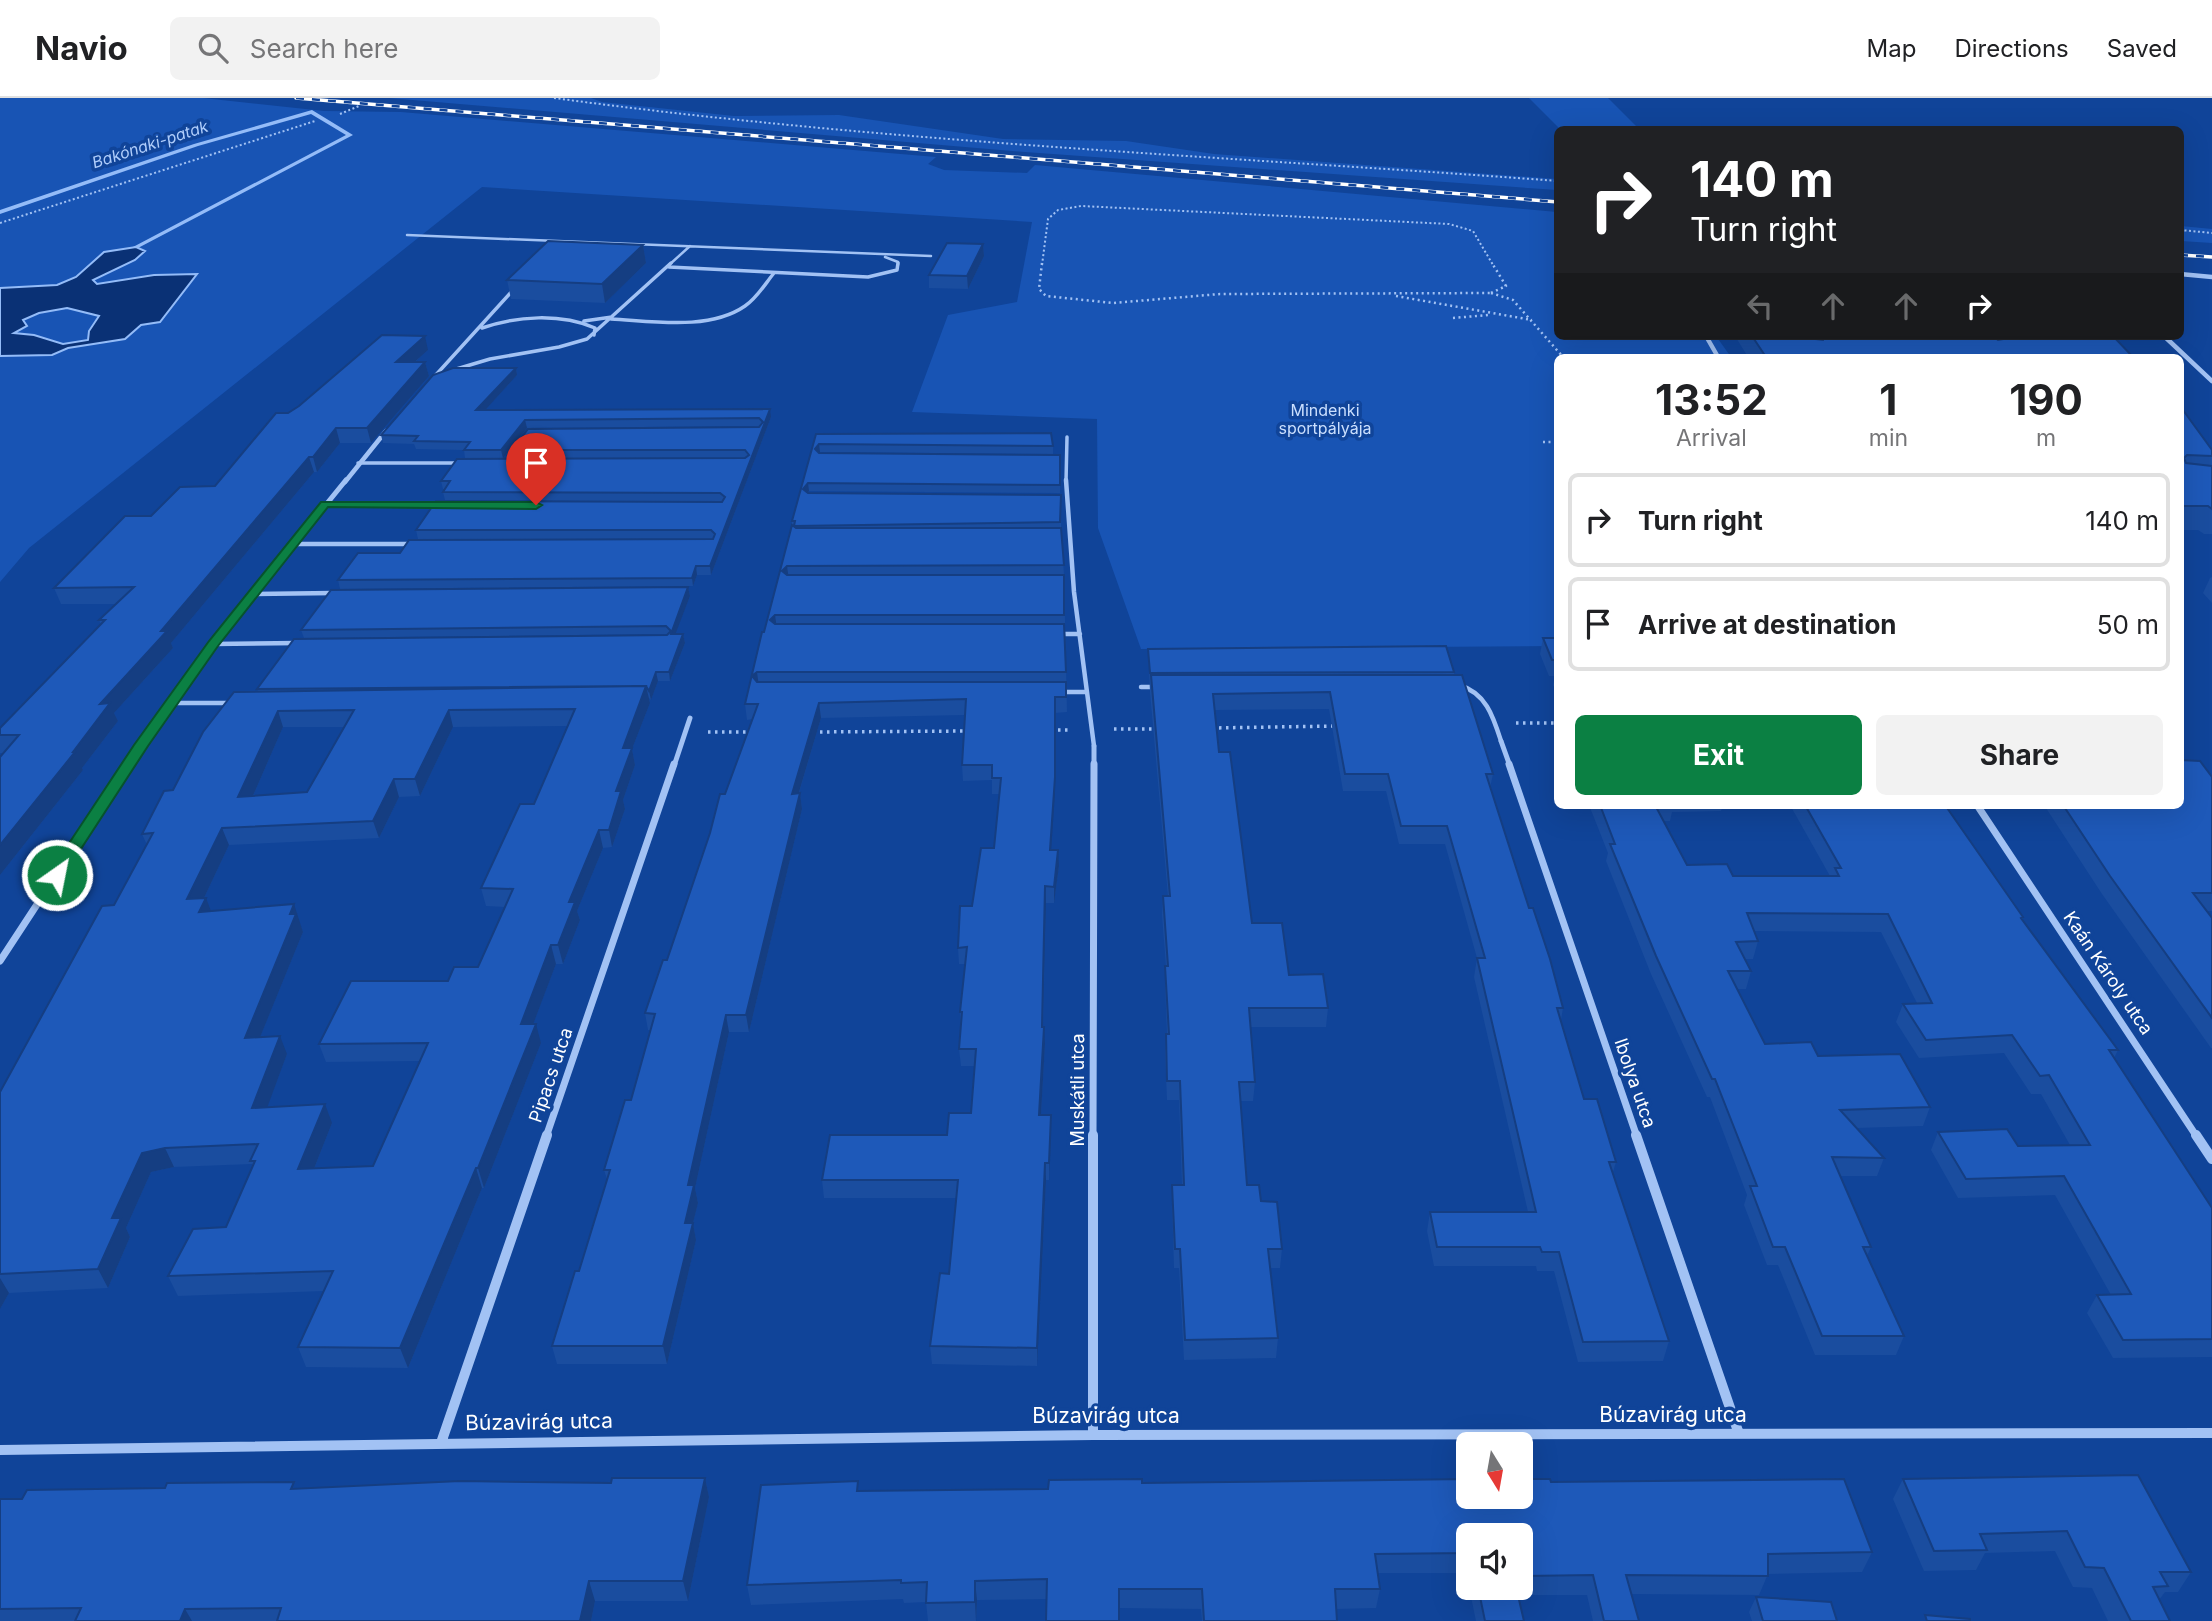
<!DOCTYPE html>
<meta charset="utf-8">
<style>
:root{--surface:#fff;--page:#f2f2f2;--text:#202124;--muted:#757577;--line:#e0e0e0;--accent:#0b8043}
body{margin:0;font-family:Inter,sans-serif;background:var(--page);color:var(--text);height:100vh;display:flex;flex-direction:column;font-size:26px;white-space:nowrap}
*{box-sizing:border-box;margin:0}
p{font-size:23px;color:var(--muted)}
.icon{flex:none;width:38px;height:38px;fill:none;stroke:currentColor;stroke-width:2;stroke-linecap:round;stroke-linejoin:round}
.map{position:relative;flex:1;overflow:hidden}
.sheet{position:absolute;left:1554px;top:256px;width:630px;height:455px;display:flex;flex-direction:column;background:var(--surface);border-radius:10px;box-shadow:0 7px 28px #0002}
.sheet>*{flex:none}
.hud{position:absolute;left:1554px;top:28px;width:630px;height:214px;border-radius:10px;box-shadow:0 7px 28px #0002;background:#202124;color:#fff;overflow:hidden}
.needle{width:46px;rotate:169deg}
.fabs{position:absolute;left:1456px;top:1334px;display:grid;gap:14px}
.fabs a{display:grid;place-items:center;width:77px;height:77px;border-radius:10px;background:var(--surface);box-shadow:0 7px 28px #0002;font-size:35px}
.pin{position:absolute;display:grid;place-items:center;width:60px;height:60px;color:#fff;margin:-72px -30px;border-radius:50% 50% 50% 0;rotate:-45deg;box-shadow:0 0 7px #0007}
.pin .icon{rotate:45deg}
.me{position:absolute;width:77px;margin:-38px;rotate:33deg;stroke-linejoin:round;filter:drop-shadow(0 0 5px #0008)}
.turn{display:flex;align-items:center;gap:24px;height:147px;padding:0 21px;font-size:32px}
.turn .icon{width:91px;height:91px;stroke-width:2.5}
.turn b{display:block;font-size:49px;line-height:60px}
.lanes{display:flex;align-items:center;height:66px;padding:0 21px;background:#0003;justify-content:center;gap:35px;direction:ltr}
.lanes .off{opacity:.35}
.eta{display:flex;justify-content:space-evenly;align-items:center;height:119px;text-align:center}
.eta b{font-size:42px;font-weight:700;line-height:49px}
.cta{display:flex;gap:14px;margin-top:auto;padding:14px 21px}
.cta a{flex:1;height:80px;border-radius:10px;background:var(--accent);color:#fff;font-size:28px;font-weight:700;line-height:80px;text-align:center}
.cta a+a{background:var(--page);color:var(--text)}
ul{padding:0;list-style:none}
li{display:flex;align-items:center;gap:21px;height:94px;margin:0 14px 10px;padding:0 7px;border:4px solid var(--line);border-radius:10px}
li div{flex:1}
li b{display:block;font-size:26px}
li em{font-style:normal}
header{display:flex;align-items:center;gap:42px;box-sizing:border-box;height:98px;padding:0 35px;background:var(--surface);border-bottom:2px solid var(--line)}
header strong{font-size:33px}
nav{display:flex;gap:38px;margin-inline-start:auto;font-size:24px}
.search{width:490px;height:63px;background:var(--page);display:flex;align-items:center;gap:18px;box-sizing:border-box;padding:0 24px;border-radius:10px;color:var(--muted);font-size:26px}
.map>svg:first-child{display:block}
</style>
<header>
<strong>Navio</strong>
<div class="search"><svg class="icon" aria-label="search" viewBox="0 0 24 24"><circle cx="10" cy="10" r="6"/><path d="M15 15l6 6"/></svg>Search here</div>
<nav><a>Map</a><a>Directions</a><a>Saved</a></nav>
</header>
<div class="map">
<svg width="2212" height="1523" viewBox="0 0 2212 1523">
<rect width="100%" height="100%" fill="#104499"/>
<!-- green -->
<path fill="#1854b4" d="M0 0H203L324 13 401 14 936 59 928 66 944 72 1027 75 1035 67 1557 114 1558 238H1716L1731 259H1558L1557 548 1141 551 1098 430 1097 321 912 314 948 217 1017 204 1032 124 482 89 29 450 0 484Z
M389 0H591L602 4 734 18 839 17 1003 41 1126 43 1214 56 1557 81V92L1025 54Z
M1529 0H1608L1639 31H1560Z
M2181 128 2212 131V145L2181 143Z"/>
<!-- water -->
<path fill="#0a3175" stroke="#94bcf8" stroke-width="2" fill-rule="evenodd" d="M136 149 145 153 135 162 93 182 97 186 154 177 197 176 160 224 141 227 125 241 68 250 52 257 0 258V190L57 187 76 179 104 154ZM67 210 99 218 89 233 88 242 63 246 34 237 14 235 27 228 23 222 39 215Z"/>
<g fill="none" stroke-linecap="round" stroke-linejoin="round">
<!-- stream -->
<path fill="#94bcf8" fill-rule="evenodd" d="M312 12 353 37 138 150 133 149 346 37 311 16 198 48 0 116V112L194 46Z"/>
<!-- path-far2 -->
<path stroke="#a2c2f4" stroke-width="2" stroke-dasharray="2 2.5" stroke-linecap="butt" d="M554 0C887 45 1223 58 1558 83
M340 16 359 8
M0 125 315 23
M2180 132 2212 135
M1042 167 1048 121 1058 112 1081 108 1449 126 1473 133 1493 167"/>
<!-- path-far1 -->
<path stroke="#a2c2f4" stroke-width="2.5" stroke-dasharray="2 3.5" stroke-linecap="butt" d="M1042 165 1039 191 1046 198 1113 205 1220 196 1491 195
M1491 195 1513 202 1563 259
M1491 195 1506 188 1492 165
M1396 198 1532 222
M1453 220 1488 217
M1543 344H1558"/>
<!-- path -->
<path stroke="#a2c2f4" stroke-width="3.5" stroke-dasharray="2.5 4.5" stroke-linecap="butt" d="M1516 625H1558
M1212 630 1336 628
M1114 631H1158
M1051 632H1070
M708 634H752
M813 634 969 633"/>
<!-- lane-far2 -->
<path stroke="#a2c2f4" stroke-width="2.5" d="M407 137 931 158
M885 159 898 164V167
M669 167 690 148"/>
<!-- lane-far1 -->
<path stroke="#a2c2f4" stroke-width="3.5" d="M669 169 868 179 897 172 898 165
M611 221C652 223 709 233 745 208 757 200 765 186 774 175
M584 223 612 219
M482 230C517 218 560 215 595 230L594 237
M453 272 490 261 559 249 587 241 671 165
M434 279 514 191
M358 365H460
M1066 384 1067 339"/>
<!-- lane -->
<path stroke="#a2c2f4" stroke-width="4.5" d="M1066 382 1074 494 1094 648
M325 406 441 407
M292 446H412
M253 496 334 495
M1060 536H1080
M213 546 298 545
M1459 587C1486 595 1493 618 1501 643
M1141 589H1155
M1060 594H1086
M171 605H231"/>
<!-- street-far3 -->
<path stroke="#a2c2f4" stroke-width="4.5" d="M2180 176 2212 179
M1706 238 1718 259
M2164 238 2212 283
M345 384 386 333"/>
<!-- street-far2 -->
<path stroke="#a2c2f4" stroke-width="5" d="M1501 643 1510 668
M127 668 213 546 346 382
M674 668 690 620
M1094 668V648"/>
<!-- street-far1 -->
<path stroke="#a2c2f4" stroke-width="7" d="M1509 666 1637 1039
M1977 707 2197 1039
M0 863 129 666
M546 1039 674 666
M1093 1039 1094 666"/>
<!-- street -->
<path stroke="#a2c2f4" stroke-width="10" d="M1636 1037 1739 1336
M2196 1037 2212 1061
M1093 1337V1037
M441 1345 547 1037
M0 1352 1093 1337 2212 1335"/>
<defs>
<path id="rail" d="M296 0 1558 104
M2180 157 2212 159"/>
</defs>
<!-- rail casing -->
<use href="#rail" stroke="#fff" stroke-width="3.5"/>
<!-- rail -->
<use href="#rail" stroke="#104499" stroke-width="2.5" stroke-dasharray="8" stroke-linecap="butt"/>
</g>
<!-- wall -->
<path fill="#1a4d9f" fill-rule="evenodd" d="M983 146 984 158 968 191 929 190V177Z
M643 147 646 165 605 205 511 201 507 182Z
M1735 238H2113L2133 259H1748Z
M428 252 415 264H425L429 278 371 345H340L317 374H314L171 545 173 550 114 615 118 623 82 670 83 672 0 777V659L3 655H0V630L101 527 99 522 116 506H61L54 490 151 418 215 388 288 315Z
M516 270 517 277 485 312 771 319 711 477H697L693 488 340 491 338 482 400 455 713 441H418L416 432 722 404 445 402 443 394 444 391H443L441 383 745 360H746H514L512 352 760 328 527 330 503 360H465L464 352 416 351 414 346 383 345 381 337Z
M2180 308 2212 352V436H2204L2198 432H2180Z
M816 336 1053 348V356L820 354 819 355 1060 357V395L809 393 808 395 1061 397V430L1064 477 1067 614 1055 615V695L1051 752 1059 768 1054 805H1046L1043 929 1045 946 1041 1017H1051V1034L1049 1082H1046L1037 1268 932 1266 930 1248 949 1176 956 1100H824L822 1082 947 1037 971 1015 975 968H961L959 951 961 931 960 914 965 866H959L958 850 994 750 1000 696H992V682L963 683 962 667 965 617 821 620 799 695H800L802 711 749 934H729L695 1090 698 1105 693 1125 696 1142 667 1266H557L552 1248 579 1173 607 1081 604 1072 631 1002 651 932H648L645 915 667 862 725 696 752 621 747 622 745 606 792 427V423Z
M2212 479V505L2203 495 2210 480Z
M688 489 690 498 675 536H683L685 545 670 583H658L651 602 649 600 650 605 632 651 635 667 623 702 625 711 612 749 603 750 577 813 580 822 563 866H556L533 926 541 945 484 1090H482L408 1270 306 1269 298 1249 324 1193 178 1198 168 1178 226 1129 253 1068 252 1066 174 1069 151 1074 126 1130 130 1139 108 1190 9 1195 0 1211V994L114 807 147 747 142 736 173 692 258 593 257 591 667 537 668 536 304 540 301 532ZM568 628 534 706 481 790 486 808 505 809 478 869 319 946 326 964 420 963 373 1068 314 1071 332 1025 267 1009 287 956 260 939 303 834 300 826V824L211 813 204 800 229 747 379 740 399 699 420 698 453 629ZM283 629H344L307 694 253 698Z
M1543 540H1558V597L1553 587 1555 578H1549L1540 556Z
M1148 551 1454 574V577L1493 676 1490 690 1529 810 1563 910 1561 922 1584 1001 1616 1064 1613 1074 1669 1243 1663 1263 1578 1264 1554 1173H1537L1536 1168H1434L1427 1133 1430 1114H1528L1474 879 1477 860 1445 746H1399L1386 693H1343L1329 611 1215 612 1219 654 1252 825 1289 877 1328 910 1326 929H1250L1255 984 1253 1003H1241L1247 1087 1261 1103 1282 1151 1280 1170H1270L1278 1240 1276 1260 1184 1262 1179 1170H1174L1172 1106V1087H1182L1179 1002H1167L1165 955 1166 936H1167L1165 886 1166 868 1162 817 1163 798H1168L1150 594Z
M2212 679V813H2207L2212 820V950H2211L2102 796 2044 707H2180Z
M1589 707H1723L1721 713 1672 714 1670 723H1664L1687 767 1733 778H1830L1790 707H1945L2023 819 2022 822 2118 952 2114 960 2212 1110V1259L2113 1260 2087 1215 2097 1197H2111L2055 1097 1958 1100 1931 1052 1938 1034 2018 1048 2070 1047 2041 996H2031L2004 955 1919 960 1896 924 1903 906 1917 905 1881 834 1754 833 1758 843 1753 861H1745L1751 873 1746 891H1737L1765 946 1818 958 1930 1009 1923 1028 1856 1030 1884 1060 1877 1078H1840L1871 1149 1867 1158 1904 1238 1896 1257H1815L1778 1167H1767L1744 1107 1747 1097 1710 999H1707L1651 876 1606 763 1608 755Z
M2138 1377 2191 1474 2178 1494H2165L2159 1502 2170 1523H2108L2092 1490 2073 1489 2055 1453 1985 1455 1976 1472 1924 1473 1893 1401 1903 1381Z
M705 1380 709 1399 688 1503H595L591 1523H0V1401H22L165 1390H297L611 1385Z
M1551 1384 1872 1454 1862 1474 1768 1476 1759 1497 1632 1496 1639 1523H1593L1587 1497H1518L1524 1523H1476L1469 1489H1521V1437H1468V1483L1467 1475H1378L1380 1491 1376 1510 1336 1511 1337 1523H1202L1201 1511 1119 1510 1047 1501 977 1502 976 1523H928L926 1504 904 1505 903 1501 751 1507 747 1487 859 1393 1048 1391 1142 1385Z
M1756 1499 1837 1523H1752L1749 1514Z"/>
<!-- shaded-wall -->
<path fill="#153e82" d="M983 146 984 158 968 191 967 178Z
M643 147 646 165 605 205 602 186Z
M425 238 428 252 399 278 396 264Z
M425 264 429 278 371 345 367 330Z
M516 270 517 277 478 320 476 312Z
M770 311 771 319 711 477 710 468Z
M525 322 527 330 503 360 501 352Z
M336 330 340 345 317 374 313 359Z
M819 346 820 354 816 359 815 351Z
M309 359 314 374 171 545 173 550 114 615 118 623 82 670 83 672 0 777V747L73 654 100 606Z
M808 385 809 393 804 399 803 391Z
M696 468 697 477 693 488 692 480Z
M787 468 789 482 782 473Z
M688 489 690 498 672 545 671 536Z
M775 517 777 531 770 522Z
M683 536 685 545 670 583 669 574Z
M656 574 658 583 651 602 649 593Z
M757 574 759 589 752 578Z
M646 588 650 605 632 651 635 667 623 702 625 711 612 749 609 732 623 650Z
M819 605 821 620 794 711 792 696Z
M449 612 453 629 420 698 415 681Z
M278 613 283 629 245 716 238 699Z
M1055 615V695L1050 768V752Z
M394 681 399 699 379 740 373 723Z
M800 695 802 711 749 934 746 917Z
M222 730 229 747 195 819 187 801Z
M599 732 603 750 577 813 580 822 563 866 558 847 569 804Z
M1058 752 1059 768 1054 805V789Z
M1045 788 1046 805 1042 946V929Z
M206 800 213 818 199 814Z
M294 806 303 834 252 959 245 940Z
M551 847 556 866 526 945 521 926Z
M726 917 729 934 695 1090 698 1105 693 1125 696 1142 667 1266 663 1248 685 1125 688 1087Z
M536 926 541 945 484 1090 478 1070Z
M1044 929 1045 946 1040 1034 1039 1017Z
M280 938 287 956 260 1029 252 1010Z
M325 1006 332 1025 306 1091 298 1071Z
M1051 1017V1034L1049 1082V1065Z
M165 1050 174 1069 151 1074 126 1130 130 1139 108 1190 98 1171 112 1120 142 1055Z
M1045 1065 1046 1082 1037 1268V1250Z
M476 1070 482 1090 408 1270 400 1250Z
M0 1180 9 1195 0 1211Z
M705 1380 709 1399 688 1503 683 1483Z
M589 1483 595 1503 591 1523H580Z
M975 1483 977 1502 976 1523 975 1504Z
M185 1511 192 1523H180Z"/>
<!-- building -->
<path fill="#1e59b9" stroke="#153e82" stroke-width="2" fill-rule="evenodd" d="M548 143 643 147 602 186 507 182Z
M947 145 983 146 967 178 929 177Z
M382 237 425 238 396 264H425L367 330H336L313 359H309L161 533H167L100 606 110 605 73 654H75L0 747V659L19 637H0V630L105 522H99L134 489 54 490 125 418H151L180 389 215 388 276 315H288L299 308Z
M1752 238H1814L1816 241 1823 242 1824 238H1993L1998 242 2004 241V238H2113L2133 259H1766Z
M453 270H516L476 312 770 311 710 468H696L692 480 338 482 358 455H400L409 442 713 441 715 436 711 432H416L436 403 722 404 725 399 720 395 443 394 450 383H441L457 361 745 360 749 357 745 352H512L528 331 759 329 763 324 759 320 525 322 501 352H464L470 344 414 343 418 338 381 337 433 277Z
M2180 308 2212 352V358L2187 357 2184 360 2186 365 2212 368V411L2208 408H2180Z
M1051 335 1053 348 819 346 815 351 819 355 1060 357V387L808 385 803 391 808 395 1061 397 1060 424 794 428 795 423H792L816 336Z
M792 427 796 430H1061L1064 467 787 468 782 473 787 477H1064V517H775L770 522 775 526H1064L1066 574H757L752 578 757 584H1066V599H1055V679L1050 752H1058L1054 789 1045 788 1042 929H1044L1039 1017H1051L1049 1065H1045L1037 1250 930 1248 940 1175 949 1176 958 1082H822L830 1037H947L949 1015H971L976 951H959L962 914H960L967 849 958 850 960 808H972L981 750H994L1001 680H992V667H962L966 601 819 605 792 696 800 695 746 917H726L688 1087H694L685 1125H693L663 1248H552L575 1173H579L610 1072H604L625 1002H631L655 916 645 915 663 862H667L710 735 720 696H725L758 606H745L762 534H764Z
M688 489 671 536H683L669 574H656L649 593 646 588H644L257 591 294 541 667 537 671 533 666 528 301 532 331 492Z
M1543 540H1558V562H1552Z
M1446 548 1454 574 1150 575 1148 551Z
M1151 577H1462L1493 676H1486L1529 810H1533L1550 861 1563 910H1557L1584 1001H1597L1616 1064H1609L1669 1243 1583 1244 1559 1154H1542L1540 1149H1437L1430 1114H1536L1477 860H1485L1447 728H1401L1388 676H1345L1330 594 1213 596 1219 654H1230L1252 825H1282L1289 877 1323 876 1328 910H1249L1255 984H1239L1247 1087H1259L1261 1103 1277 1104 1282 1151H1268L1278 1240 1185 1242 1180 1151H1175L1172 1087H1184L1180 983H1167L1166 936H1169L1165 868H1168L1163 798H1170Z
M646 588 623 650H632L616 693H621L609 732H599L569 804H575L558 847H551L521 926H536L478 1070H476L400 1250 298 1249 333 1173 168 1178 193 1131 226 1129 255 1063H250L258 1046 165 1050 142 1055 112 1120H121L98 1171 0 1176V994L102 808 114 807 153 735 142 736 164 693 173 692 203 634 234 594ZM575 611 534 706H520L481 790 513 791 478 869H454L448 883H351L319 946 428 945 373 1068 298 1071 325 1006 252 1010 280 938 245 940 296 816H290L294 806 199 814 206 800 187 801 222 730 373 723 394 681H415L449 612ZM354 612 307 694 238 699 278 613Z
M2180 662 2200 663 2212 679V795H2193L2212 820V920L2110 778 2063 707H2180Z
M1600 707H1655L1687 767 1727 766 1733 778H1839L1835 770H1841L1805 707H1945L2023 819 2021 820 2118 952H2109L2212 1110V1241L2123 1242 2097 1197 2131 1196 2064 1078 1966 1081 1938 1034 2007 1031 2018 1048 2090 1047 2049 977 2040 978 2012 937 1926 942 1903 906 1932 905 1888 816 1747 815 1758 843 1736 844 1751 873H1728L1765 946 1811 944 1818 958 1900 956 1930 1009 1840 1012 1884 1060 1832 1059 1871 1149H1863L1904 1238H1822L1785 1149H1773L1750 1088H1757L1715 981H1712L1656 858 1610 746H1615Z
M2138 1377 2191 1474H2160L2168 1488 2153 1489 2170 1523H2131L2104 1470 2085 1469 2067 1433 1980 1436 1987 1452 1934 1453 1903 1381Z
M612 1380H705L683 1483H589L580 1523H277L281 1510 185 1511 180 1523H75L81 1510 0 1511V1401H22L27 1392 165 1390 167 1385 294 1384 291 1391 460 1383 611 1385Z
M1142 1381V1385L1468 1381V1398H1521V1381H1550L1551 1384 1844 1381 1872 1454 1768 1456V1478L1626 1477 1639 1523H1604L1593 1477 1521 1478V1437H1468V1455L1375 1456 1380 1491H1335L1337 1523H1204L1202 1491H1119V1523H1046L1047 1481 975 1483V1504L926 1505 927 1484 901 1485V1482L747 1487 761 1387 858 1383 857 1393 1048 1391 1049 1382Z
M1478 1489H1516L1524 1523H1485Z
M1756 1499 1831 1504 1837 1523H1763Z
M1925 1517 1970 1521V1523H1927Z"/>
<!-- route -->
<path fill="#0b8043" stroke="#07532c" stroke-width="2" d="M321 404H536L542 407 536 411 328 409 218 548 148 648 62 780H51L48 777 134 647 209 543Z"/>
<g text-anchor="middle" stroke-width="7" stroke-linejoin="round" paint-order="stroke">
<!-- far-water labels -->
<g font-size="16" font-style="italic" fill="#afcdfb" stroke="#104499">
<text transform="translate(150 46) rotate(-18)" y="6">Bakónaki-patak</text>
</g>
<!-- far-park labels -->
<g font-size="16" fill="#cadffe" stroke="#104499">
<text x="1325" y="318">Mindenki<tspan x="1325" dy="18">sportpályája</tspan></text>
</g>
<!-- street labels -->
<g font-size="18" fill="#fff" stroke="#104499">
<text transform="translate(2108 875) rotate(56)" y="6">Kaán Károly utca</text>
<text transform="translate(551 977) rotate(-71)" y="6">Pipacs utca</text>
<text transform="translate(1635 985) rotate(71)" y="6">Ibolya utca</text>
<text transform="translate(1078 992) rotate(-90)" y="6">Muskátli utca</text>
</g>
<!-- near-street labels -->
<g font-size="21" fill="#fff" stroke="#104499">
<text x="1673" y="1324">Búzavirág utca</text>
<text x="1106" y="1325">Búzavirág utca</text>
<text transform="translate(539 1324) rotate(-1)" y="7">Búzavirág utca</text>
</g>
</g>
</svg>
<div class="fabs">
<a><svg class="needle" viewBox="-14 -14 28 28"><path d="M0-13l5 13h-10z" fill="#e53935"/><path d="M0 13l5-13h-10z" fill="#757577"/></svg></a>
<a><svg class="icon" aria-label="sound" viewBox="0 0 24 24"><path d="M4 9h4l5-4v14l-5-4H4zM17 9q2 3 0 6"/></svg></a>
</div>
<div class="pin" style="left:536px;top:407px;background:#d93025"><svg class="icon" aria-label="arrive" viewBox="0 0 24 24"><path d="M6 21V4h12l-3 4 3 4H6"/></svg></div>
<svg class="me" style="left:57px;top:777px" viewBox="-20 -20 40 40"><circle r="17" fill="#0b8043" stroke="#fff" stroke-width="3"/><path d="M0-11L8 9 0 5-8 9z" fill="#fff"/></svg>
<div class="hud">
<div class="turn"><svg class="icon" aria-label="right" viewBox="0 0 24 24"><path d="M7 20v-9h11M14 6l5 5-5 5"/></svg><div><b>140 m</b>Turn right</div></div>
<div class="lanes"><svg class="icon off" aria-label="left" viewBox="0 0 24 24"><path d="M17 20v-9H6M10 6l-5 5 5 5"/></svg><svg class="icon off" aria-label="ahead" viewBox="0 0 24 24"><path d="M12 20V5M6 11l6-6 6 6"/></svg><svg class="icon off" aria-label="ahead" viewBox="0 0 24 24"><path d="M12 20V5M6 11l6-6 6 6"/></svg><svg class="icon" aria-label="right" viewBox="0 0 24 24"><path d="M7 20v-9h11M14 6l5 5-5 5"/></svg></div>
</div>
<section class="sheet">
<div class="eta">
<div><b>13:52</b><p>Arrival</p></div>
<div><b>1</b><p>min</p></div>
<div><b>190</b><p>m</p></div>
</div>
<ul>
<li><svg class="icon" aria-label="right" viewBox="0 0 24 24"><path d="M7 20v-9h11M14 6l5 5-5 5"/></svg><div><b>Turn right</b></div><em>140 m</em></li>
<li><svg class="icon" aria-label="arrive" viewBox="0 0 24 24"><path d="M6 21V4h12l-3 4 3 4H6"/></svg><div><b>Arrive at destination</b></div><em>50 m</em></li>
</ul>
<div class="cta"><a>Exit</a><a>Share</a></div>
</section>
</div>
